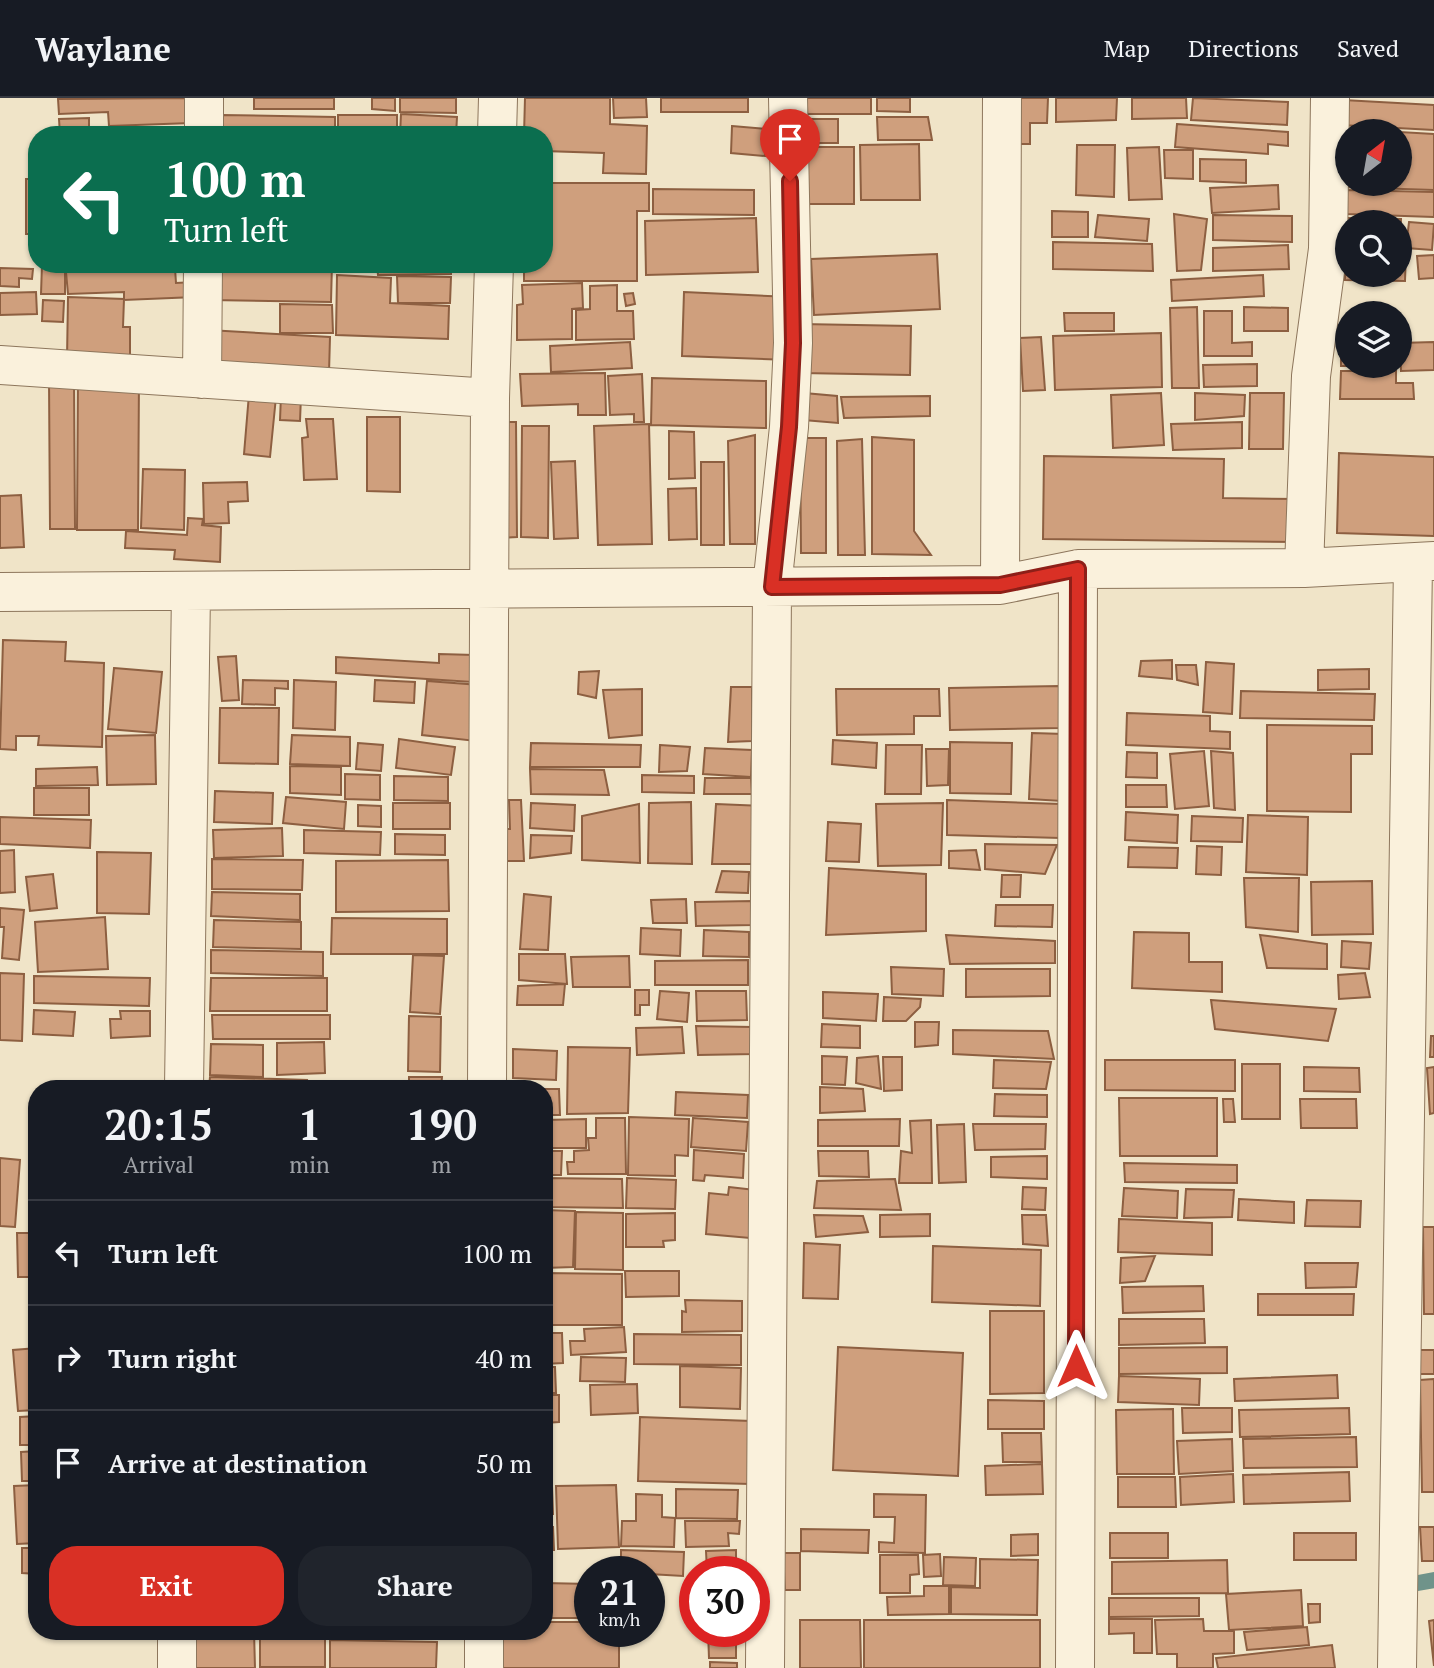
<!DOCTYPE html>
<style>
:root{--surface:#171b24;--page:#20242c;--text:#f1f3f6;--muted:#9ea1a6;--line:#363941;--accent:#d93025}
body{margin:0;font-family:"PT Serif",serif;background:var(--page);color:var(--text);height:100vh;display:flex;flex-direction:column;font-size:26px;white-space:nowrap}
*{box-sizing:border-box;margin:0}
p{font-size:23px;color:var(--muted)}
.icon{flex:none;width:38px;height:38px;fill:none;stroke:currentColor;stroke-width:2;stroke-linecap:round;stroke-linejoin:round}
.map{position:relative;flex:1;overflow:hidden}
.panel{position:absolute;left:28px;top:982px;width:525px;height:560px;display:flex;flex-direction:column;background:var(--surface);border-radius:28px;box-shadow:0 2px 5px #0004}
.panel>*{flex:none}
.banner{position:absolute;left:28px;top:28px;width:525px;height:147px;border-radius:28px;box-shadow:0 2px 5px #0004;background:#0b6e4f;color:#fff;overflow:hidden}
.needle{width:46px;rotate:31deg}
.fabs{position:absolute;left:1335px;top:21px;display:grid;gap:14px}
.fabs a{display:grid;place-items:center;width:77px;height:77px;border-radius:50%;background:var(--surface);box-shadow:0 2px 5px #0004;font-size:35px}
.speed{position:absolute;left:574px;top:1458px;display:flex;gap:14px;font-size:35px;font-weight:700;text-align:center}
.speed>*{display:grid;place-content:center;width:91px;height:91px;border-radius:50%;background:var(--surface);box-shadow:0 2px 5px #0004;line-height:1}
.speed small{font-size:18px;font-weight:400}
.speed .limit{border:10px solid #d22;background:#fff;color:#111}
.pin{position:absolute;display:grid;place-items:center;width:60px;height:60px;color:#fff;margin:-72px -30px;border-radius:50% 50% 50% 0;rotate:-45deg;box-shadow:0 0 7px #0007}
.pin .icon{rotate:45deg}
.me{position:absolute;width:77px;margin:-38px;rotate:0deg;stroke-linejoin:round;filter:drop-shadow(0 0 5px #0008)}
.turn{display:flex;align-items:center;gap:24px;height:147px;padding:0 21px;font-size:32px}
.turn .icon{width:91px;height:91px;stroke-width:2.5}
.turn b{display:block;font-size:49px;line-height:60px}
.eta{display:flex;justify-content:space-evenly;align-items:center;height:119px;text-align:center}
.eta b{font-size:42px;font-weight:700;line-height:49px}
.primary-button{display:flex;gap:14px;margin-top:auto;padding:14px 21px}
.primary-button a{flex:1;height:80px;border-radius:28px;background:var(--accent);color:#fff;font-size:28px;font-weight:700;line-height:80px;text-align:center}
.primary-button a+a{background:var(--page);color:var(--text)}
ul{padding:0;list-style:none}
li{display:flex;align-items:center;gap:21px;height:105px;padding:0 21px;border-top:2px solid var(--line)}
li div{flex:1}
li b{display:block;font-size:26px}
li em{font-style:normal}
header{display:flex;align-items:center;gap:42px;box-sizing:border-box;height:98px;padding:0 35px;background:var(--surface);border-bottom:2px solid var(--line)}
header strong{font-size:33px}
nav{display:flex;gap:38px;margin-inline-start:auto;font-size:24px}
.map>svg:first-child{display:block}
</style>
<header>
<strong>Waylane</strong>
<nav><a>Map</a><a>Directions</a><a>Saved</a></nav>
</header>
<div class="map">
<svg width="1434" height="1570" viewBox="0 0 1434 1570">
<rect width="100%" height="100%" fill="#f0e4c8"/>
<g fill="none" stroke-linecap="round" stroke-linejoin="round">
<!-- stream -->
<path stroke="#6f938a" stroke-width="16" d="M1418 1485 1434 1482"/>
</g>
<!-- building -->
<path fill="#cf9f7d" stroke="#8d5f41" stroke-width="2" d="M190 0 191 25 109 28 108 14 59 16 58 1Z
M254 0H334V11H254Z
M372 0H395V13L372 11Z
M400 0H456V15L400 14Z
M525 0H610V26L647 28 646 76 603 75 604 55 544 53V37H524Z
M613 0H646L647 19 614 20Z
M661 0H748V14H661Z
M795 0H871V16H795Z
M877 0H910V14L877 13Z
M1013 0H1048L1047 25H1030V46H1014Z
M1056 0H1117L1116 22 1056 24Z
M1132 0H1186L1187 20 1132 21Z
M1193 0 1288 4 1287 27 1191 22Z
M1343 2 1434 7V32L1341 27Z
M401 16 457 19 456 37H400Z
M221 17 335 19V37H220Z
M338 17H397V37H338Z
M877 19H928L932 42H878Z
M89 20V30L116 29V37H60L59 21Z
M791 21H838V45H792Z
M1177 26 1288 34V48L1268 46V56L1175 49Z
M732 28 767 31 765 58 731 55Z
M130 30 183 31V37H130Z
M1344 32 1372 33H1348V86H1400V34L1434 36V92L1342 89Z
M919 46 920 102H861L860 47Z
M1077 47H1115L1114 99 1076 97Z
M791 49H854V106H791Z
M1159 49 1162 101 1129 102 1127 50Z
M1164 52H1193V81L1165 80Z
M1200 61 1246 62V85L1200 83Z
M26 81H37V136H26Z
M544 85H649V113H637V183H524V166H544Z
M1278 87 1279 111 1212 115 1210 90Z
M653 91 754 92V117L653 116Z
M1346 92 1434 94V119L1346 116Z
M1052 113 1088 114V139H1052Z
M1174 116 1207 121 1201 172 1177 173Z
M1098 117 1149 121 1147 143 1095 139Z
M1213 117 1292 118V144L1213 142Z
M756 120 758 174 646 177 645 123Z
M1347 120 1401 121 1400 148V124H1348L1347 146Z
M1409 124 1434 126 1432 152 1406 150Z
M1053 144 1152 146 1153 173 1053 171Z
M1288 147 1289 171 1213 173V150Z
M1345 153H1348V177H1400V154H1406L1405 183 1345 182Z
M937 156 940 211 814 217 811 161Z
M1434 157V180L1419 181 1417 158Z
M42 166H65V196H41Z
M68 166H189V169H68Z
M210 166H332L331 204 210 202Z
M377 166H451V176L378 177Z
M0 170 33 171 32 181 19 180V189L0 188Z
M175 170 176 185 194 184 195 199 124 202V194L68 196 66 174Z
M337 177 391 180 390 205 449 208 448 241 336 237Z
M1263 177 1264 198 1172 203 1171 182Z
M397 178 451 179 450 205H398Z
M582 185 583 210 572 211V241L517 242V207L523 206 522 187Z
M617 187V213H633L634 241 576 242V212L590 211V188Z
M36 194 37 216 0 217V195Z
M684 194 791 199 789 262 682 258Z
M633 195 635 206 626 208 624 196Z
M68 199 124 201 123 229H130V263L67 261Z
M43 202 64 203 63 224 42 223Z
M280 206 332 207 333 235H280Z
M1197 209 1199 290H1172L1170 210Z
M1244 209 1288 210V233H1244Z
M1204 213H1232V245L1252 244V258H1204Z
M1064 215H1114V233H1065Z
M801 226 911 228 910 277 802 275Z
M208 232 330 239 329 275 218 272Z
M1161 235 1162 289 1055 292 1053 238Z
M1041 239 1045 292 1023 293 1020 240Z
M1341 243H1348V268H1367H1341Z
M630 244 632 270 551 274 550 248Z
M1434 244V272L1401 273 1400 245Z
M1257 266V288L1204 289 1203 267Z
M1341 273H1396V285H1413L1414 301H1340Z
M605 275 606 317H578V306L522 308 520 276Z
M642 276 644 324H634V316L610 317 608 278Z
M78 278 139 279 138 432H77Z
M652 280 766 283V330L651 327Z
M49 281H74L75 431H50Z
M793 294 837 298 838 325 792 321Z
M1161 295 1164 347 1113 350 1111 297Z
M1195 295 1245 297 1244 318 1195 322Z
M1250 295H1284L1283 351H1249Z
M249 296 276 299 270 359 244 356Z
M281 297 301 298 300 323 280 322Z
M930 298V318L844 320 841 299Z
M367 319H400V394L367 393Z
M306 321H333L337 381 304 382 302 340 308 339Z
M499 324H516L517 439 500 440Z
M1242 324V350L1173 352 1171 326Z
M649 326 652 446 598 447 594 328Z
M522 328H549L548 440 521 439Z
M669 333 694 334 695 380 669 381Z
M755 337V446H730L728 343Z
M872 339 914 342V433L931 457 872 456Z
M800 340H826V455H801Z
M862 341 865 457H838L837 343Z
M1339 355 1434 359V438L1337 435Z
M1044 358 1224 361 1223 400 1298 401 1297 444 1043 441Z
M575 363 578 440 554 441 551 364Z
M701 364H724V447H701Z
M143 371 185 372 184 432 141 430Z
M247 384 248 403 228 404 229 425 204 426 203 385Z
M696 390 697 441 669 442 668 391Z
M21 397 24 449 0 450V398Z
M188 420 203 421 202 427 221 429 220 464 174 461 175 452 125 450 126 433 187 437Z
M3 542 66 544 65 563 104 565 102 649 38 647 39 638H16V652L0 651Z
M439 556 474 557 472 584 336 575V559L439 565Z
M236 558 239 602 222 603 218 559Z
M1172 562V581L1139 578 1141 563Z
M1206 564 1234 566 1232 616 1203 614Z
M1176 567H1196L1198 587 1177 582Z
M114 570 162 574 156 635 108 631Z
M1369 571V591L1318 592V572Z
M599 573 596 600 578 596 579 574Z
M243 582 288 583V591L275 590V607L242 606Z
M294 582 336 584 335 632 293 630Z
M375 582 415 584 414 605 374 603Z
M427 583 480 587 476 643 422 637Z
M1059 588 1060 630 950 632 949 590Z
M731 589H752V643L728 644Z
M642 591V637L609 640 603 592Z
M836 591H939L940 618H914V636L837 637Z
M1241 593 1375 596 1374 622 1240 620Z
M220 610H279L278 666 219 665Z
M1127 615 1210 618V633L1230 634V651L1126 647Z
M1267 627 1372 628V656H1351V714L1267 713Z
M1032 635 1064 636 1062 703 1029 701Z
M155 637 156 686 107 687 106 638Z
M292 637 350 639V668L290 666Z
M399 641 455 649 451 677 396 670Z
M833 642 877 645 876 670 832 666Z
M950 644 1012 645 1011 696 950 695Z
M358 645 383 647 381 673 356 671Z
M531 645 641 647 640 669H530Z
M660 647 690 649 687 673 659 674Z
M886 647H922L921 696H885Z
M705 650 752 652 751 679 703 676Z
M926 651H949L948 687 927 688Z
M1204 653 1209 708 1175 711 1170 656Z
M1211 653 1233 655 1235 712 1214 710Z
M1127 654 1157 655V680L1126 679Z
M290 668 341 669V697L290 695Z
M97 669 98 687 36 688V671Z
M530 671 604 672 609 697 531 696Z
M345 676 380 677V702L345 701Z
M642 677 694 678V695L642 694Z
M394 678 448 679V703L394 702Z
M705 680H751L752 696H704Z
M1126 687H1166L1167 709H1126Z
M34 690H89V717H34Z
M215 693 273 695 272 726 214 724Z
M286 699 346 704 344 731 283 725Z
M509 702H521L524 763H504L502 731H510Z
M947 702 1061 706 1060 740 947 737Z
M691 704 692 766 648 765 649 705Z
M393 705H450V731H393Z
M531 705 575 707 574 733 530 730Z
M943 705 941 767 878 768 876 706Z
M639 706 640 765 582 762V718Z
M716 706 766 708V766H712Z
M358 707 381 708V729L358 728Z
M1126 714 1178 717 1177 745 1125 742Z
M1248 717 1308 719 1307 777 1246 774Z
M1192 718 1243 720 1242 744 1191 743Z
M0 719 91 722 90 750 0 746Z
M828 724 861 726 859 764 826 763Z
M282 730 283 758 214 760 213 732Z
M304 732 381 734 380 757 304 755Z
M395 736 445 737V757L395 756Z
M531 737 572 738 571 755 530 760Z
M985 746 1057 747 1045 776 985 771Z
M1197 748 1222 749 1221 777 1196 776Z
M1129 749 1178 750 1177 770 1128 769Z
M14 752 15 794 0 795V753Z
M976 752 980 772 949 770V753Z
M97 754 151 755 149 816 97 815Z
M212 761 303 762 302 792 212 791Z
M448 762 449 813 336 814V763Z
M829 770 926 776V833L826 837Z
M722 773 749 774 748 795 716 794Z
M53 776 57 810 30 813 26 779Z
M1002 777H1021L1020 799H1001Z
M1244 780H1299L1298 834 1246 829Z
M1372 783 1373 836 1312 837 1311 784Z
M212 794 300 796V822L211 818Z
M524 796 551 799 548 852 520 851Z
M686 801 687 825H653L651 802Z
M753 803V827L696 828 695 804Z
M996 807H1053L1052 829 995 828Z
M0 810 24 812 19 862 2 860 4 829H0Z
M105 819 108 871 38 874 35 824Z
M332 820 447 821V856H331Z
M214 822 301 824V851L213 849Z
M641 830 681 832 680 858 640 856Z
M704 832 749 834V859L703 858Z
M1134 834 1189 835V864H1222V894L1132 890Z
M946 837 1055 843V865L950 866Z
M1260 837 1327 846V871L1267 870Z
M1342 843 1371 845 1369 871 1341 869Z
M211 852 323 854V878L211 875Z
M519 856H565L567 886 519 882Z
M413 857 444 858 440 916 410 914Z
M629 858 630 889H573L571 859Z
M748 862V887H655V863Z
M891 869 944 871 943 898 892 896Z
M966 871H1050V898L966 899Z
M0 875 24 876 22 943 0 942Z
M1365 875 1370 899 1339 901 1338 877Z
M34 878 150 880 149 908 34 905Z
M211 880H327V913H210Z
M565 886 563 907H517L518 888Z
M635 892H649V907H640V917H635Z
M660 893 689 895 687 924 657 921Z
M696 893H746L747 922 697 923Z
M823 894 878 896 876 923 823 920Z
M884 899 921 901 920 909 906 923H883Z
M1211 902 1336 911 1328 943 1215 931Z
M34 912 75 914 73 938 33 936Z
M120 913H150V938L111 940 110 921H121Z
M212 917H330V941H213Z
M409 918 441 919 440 974 408 973Z
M915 924H939L938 947 915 949Z
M822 926 860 928V950L821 949Z
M696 928 752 929 754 956 698 957Z
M682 929 684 955 637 957 636 930Z
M953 932 1048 933 1054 961 953 956Z
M1431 938H1434V959H1430Z
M324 944 325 975 277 977V945Z
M211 946 263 947V979L210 977Z
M568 949 630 950 628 1015 567 1016Z
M513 951 557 953 556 982 513 980Z
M822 958 847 959 845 987 822 986Z
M878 958 881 991 856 985 857 960Z
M883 959H902V992L884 993Z
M994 962 1051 964 1046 991 993 990Z
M1105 962H1235V993L1105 992Z
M1242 966H1280V1021H1242Z
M1304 969 1359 970 1360 994 1304 993Z
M1434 969V1015L1430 1016 1427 970Z
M210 979 307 982 306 990H209Z
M409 979H442L441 990H409Z
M820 989 863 991 865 1013 820 1015Z
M544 991H559L560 1017H544Z
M676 994 748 997 747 1020 675 1017Z
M36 996H37V1053H35Z
M995 996 1047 997V1019L994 1018Z
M1119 1000H1217V1058H1120Z
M1223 1001H1233L1235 1024H1224Z
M1300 1001H1356L1357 1030H1301Z
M629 1019 689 1021 688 1058 675 1057V1078L628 1077Z
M596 1020H625L626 1076H568L567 1064H574V1053L589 1052 588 1040H596Z
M693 1020 748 1024 746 1053 691 1049Z
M586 1021V1050H544V1022Z
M900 1021 899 1048H818V1022Z
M931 1022 932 1085H899L901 1053 912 1055 910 1023Z
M964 1026 966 1084 939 1085 937 1027Z
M973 1026H1046L1045 1051 975 1052Z
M694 1052 744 1056 743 1080 705 1077 704 1083 693 1082Z
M544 1053H562L561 1077H544Z
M818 1053H868L869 1079 819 1078Z
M1047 1058V1081L991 1079V1059Z
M0 1060 20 1062 15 1129 0 1128Z
M1124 1065 1237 1067V1085L1125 1084Z
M544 1080 622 1081 623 1110 544 1109Z
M627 1080 676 1082 675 1111 626 1110Z
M895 1081 901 1112 814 1110 817 1083Z
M729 1089 765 1093 761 1141 706 1136 709 1095 728 1097Z
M1023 1089 1046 1090 1045 1112 1022 1111Z
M1124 1090 1178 1093 1177 1120 1122 1118Z
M1186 1091 1234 1092 1232 1119 1184 1120Z
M1239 1101 1294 1104V1125L1238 1122Z
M1307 1102 1361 1103 1360 1129 1305 1128Z
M544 1112 575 1113 573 1169 544 1170Z
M576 1114 623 1115V1172L575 1171Z
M675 1115V1142L663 1143 664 1149H626V1116Z
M930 1116V1138L880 1139V1117Z
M814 1117 863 1118 868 1134 816 1139Z
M1022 1117H1046L1048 1148 1023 1146Z
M1119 1121 1212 1125V1157L1118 1154Z
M1423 1129H1434V1216H1424Z
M17 1135H37V1179H18Z
M804 1145 840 1147 838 1201 803 1200Z
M933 1148 1041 1152 1040 1208 932 1204Z
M1155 1158 1145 1183 1120 1185 1121 1160Z
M1305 1165H1358L1356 1189 1306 1190Z
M625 1173H679V1198L626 1199Z
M544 1175 622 1176V1227H544Z
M1203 1188 1204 1213 1123 1215 1122 1189Z
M1258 1196H1354L1353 1217H1258Z
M685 1202 742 1203V1233L682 1234V1213L686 1214Z
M990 1213H1044V1295L990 1296Z
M1119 1221H1204L1205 1245 1119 1247Z
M624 1229 626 1254 571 1257 570 1243H585L584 1231Z
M544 1235H562L563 1265 544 1266Z
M634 1236 741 1237V1267L634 1266Z
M838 1249 963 1255 958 1378 833 1372Z
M1227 1249V1275L1119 1276V1250Z
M37 1250V1312L18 1313 13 1252Z
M1419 1252H1434V1276H1419Z
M581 1259 626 1260 625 1284 580 1283Z
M680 1268 741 1270 740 1311 680 1309Z
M544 1269H555L556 1295H544Z
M1337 1277 1338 1300 1235 1303 1234 1281Z
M1119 1278 1200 1281 1199 1307 1118 1304Z
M1434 1281V1394H1422L1420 1282Z
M637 1286 638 1315 591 1317 590 1287Z
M544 1297H559V1324L544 1325Z
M988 1302 1044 1303V1331H988Z
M1182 1310H1232V1334L1183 1335Z
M1349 1310 1350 1336 1240 1339 1239 1312Z
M1173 1311 1174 1376H1117L1116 1312Z
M37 1318V1347H20V1319Z
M640 1319 751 1323 750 1386 638 1383Z
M1002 1335H1041L1042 1364H1003Z
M1356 1339 1357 1369 1244 1370 1243 1341Z
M1232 1341 1233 1373 1179 1376 1177 1343Z
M37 1353V1383H22L21 1354Z
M1042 1366 1043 1396 986 1397 985 1368Z
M1349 1374 1350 1403 1244 1406 1243 1377Z
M1233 1376 1234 1404 1181 1407 1180 1379Z
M1118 1379H1175L1176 1409H1118Z
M37 1387V1445L17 1446 14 1388Z
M616 1387 619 1449 558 1451 556 1388Z
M544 1388H552L553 1416H544Z
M676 1391 738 1392 737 1421 676 1420Z
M636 1396 662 1397V1419L675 1420 674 1449 621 1448 622 1423H636Z
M874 1396 926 1397 925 1455 879 1454V1444L894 1445 895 1419H874Z
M685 1423H740L739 1436 728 1435 729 1448 686 1449Z
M544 1429H553L554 1452H544Z
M1420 1429H1434V1463H1422Z
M801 1431 869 1432 868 1455 801 1453Z
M1110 1435H1168V1460H1110Z
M1294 1435H1356V1462H1294Z
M1038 1436V1457L1011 1458V1437Z
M22 1450H37V1476L22 1475Z
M621 1452 684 1454 683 1478 649 1476V1474H621Z
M736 1452V1474H707L706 1453Z
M783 1455H800V1492H785Z
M940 1456 941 1478 924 1479 923 1457Z
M880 1457H918L919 1476 910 1477V1495H880Z
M944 1459 976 1460 975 1488 943 1487Z
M980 1461 1038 1462 1037 1517 951 1516V1489L980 1490Z
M1227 1462 1228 1495 1112 1496V1464Z
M544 1485 590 1486V1520H544Z
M924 1488H949V1516L888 1517 887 1499 924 1498Z
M1301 1492 1303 1528 1229 1532 1226 1496Z
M1109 1500H1199V1518L1109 1519Z
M1308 1506H1320V1524L1309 1525Z
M1109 1521H1152V1555H1134V1535L1109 1536Z
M1203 1521 1204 1533H1234V1555L1213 1556V1570H1177V1556H1157L1155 1522Z
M800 1522H860L861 1570H800Z
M864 1522H1040V1570H864Z
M1434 1522V1568L1429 1523Z
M544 1524H590V1533H619V1570H500V1533H544Z
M1307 1529 1309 1547 1247 1552 1244 1534Z
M193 1533H254L255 1570H193Z
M260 1533H325V1569H260Z
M335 1533H434V1540L334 1538Z
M708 1533H736V1560H709Z
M330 1542 437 1544 436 1570H330Z
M1332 1547 1335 1570H1218L1216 1560Z
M710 1564 737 1565V1570H710Z"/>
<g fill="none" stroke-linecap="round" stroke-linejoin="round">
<defs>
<path id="street" d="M204 37V0
M497 37 498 0
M0 267 490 300
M202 281 203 166
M1304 470 1311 278 1328 151 1330 0
M1000 487 1002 0
M0 494 1000 487 1078 471 1304 470 1434 463
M184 990 191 493
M487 990 490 300 494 166
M177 1570V1533
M484 1570V1533
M765 1570 772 489 789 329 793 245 788 0
M1075 1570 1078 471
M1397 1570 1413 465"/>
</defs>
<!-- street casing -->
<use href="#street" stroke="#8d765c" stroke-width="40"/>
<!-- street -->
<use href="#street" stroke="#faf1dc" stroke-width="38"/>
</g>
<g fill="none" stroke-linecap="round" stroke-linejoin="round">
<defs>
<path id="route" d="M790 83 793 245 789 329 772 489 1000 487 1078 471 1076 1268"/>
</defs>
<!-- route casing -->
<use href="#route" stroke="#8d1f18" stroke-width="18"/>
<!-- route -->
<use href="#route" stroke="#d93025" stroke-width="12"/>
</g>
</svg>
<div class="fabs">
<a><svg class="needle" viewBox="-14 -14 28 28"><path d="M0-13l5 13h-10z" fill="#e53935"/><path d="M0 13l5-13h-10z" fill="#9ea1a6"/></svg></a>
<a><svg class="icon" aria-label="search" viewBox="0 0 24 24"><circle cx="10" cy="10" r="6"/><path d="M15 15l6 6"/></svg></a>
<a><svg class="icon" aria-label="layers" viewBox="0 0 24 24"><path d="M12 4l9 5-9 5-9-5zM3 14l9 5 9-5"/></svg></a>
</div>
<div class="speed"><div>21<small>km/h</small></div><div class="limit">30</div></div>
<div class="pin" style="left:790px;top:83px;background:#d93025"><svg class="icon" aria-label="arrive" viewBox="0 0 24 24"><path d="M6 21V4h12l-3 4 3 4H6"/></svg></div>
<svg class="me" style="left:1076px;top:1268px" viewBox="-20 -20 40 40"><path d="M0-17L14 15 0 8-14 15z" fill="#d93025" stroke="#fff" stroke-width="4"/></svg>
<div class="banner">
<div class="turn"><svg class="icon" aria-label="left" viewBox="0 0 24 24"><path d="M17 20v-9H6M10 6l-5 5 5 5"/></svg><div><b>100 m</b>Turn left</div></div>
</div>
<section class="panel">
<div class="eta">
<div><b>20:15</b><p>Arrival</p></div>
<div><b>1</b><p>min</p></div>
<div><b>190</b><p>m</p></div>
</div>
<ul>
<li><svg class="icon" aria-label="left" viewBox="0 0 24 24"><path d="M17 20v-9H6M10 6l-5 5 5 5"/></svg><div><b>Turn left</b></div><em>100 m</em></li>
<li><svg class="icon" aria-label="right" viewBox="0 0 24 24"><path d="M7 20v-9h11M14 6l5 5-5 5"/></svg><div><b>Turn right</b></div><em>40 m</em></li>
<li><svg class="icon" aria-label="arrive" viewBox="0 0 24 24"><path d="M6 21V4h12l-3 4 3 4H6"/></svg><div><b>Arrive at destination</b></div><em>50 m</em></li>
</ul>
<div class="primary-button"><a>Exit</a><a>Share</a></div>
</section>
</div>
